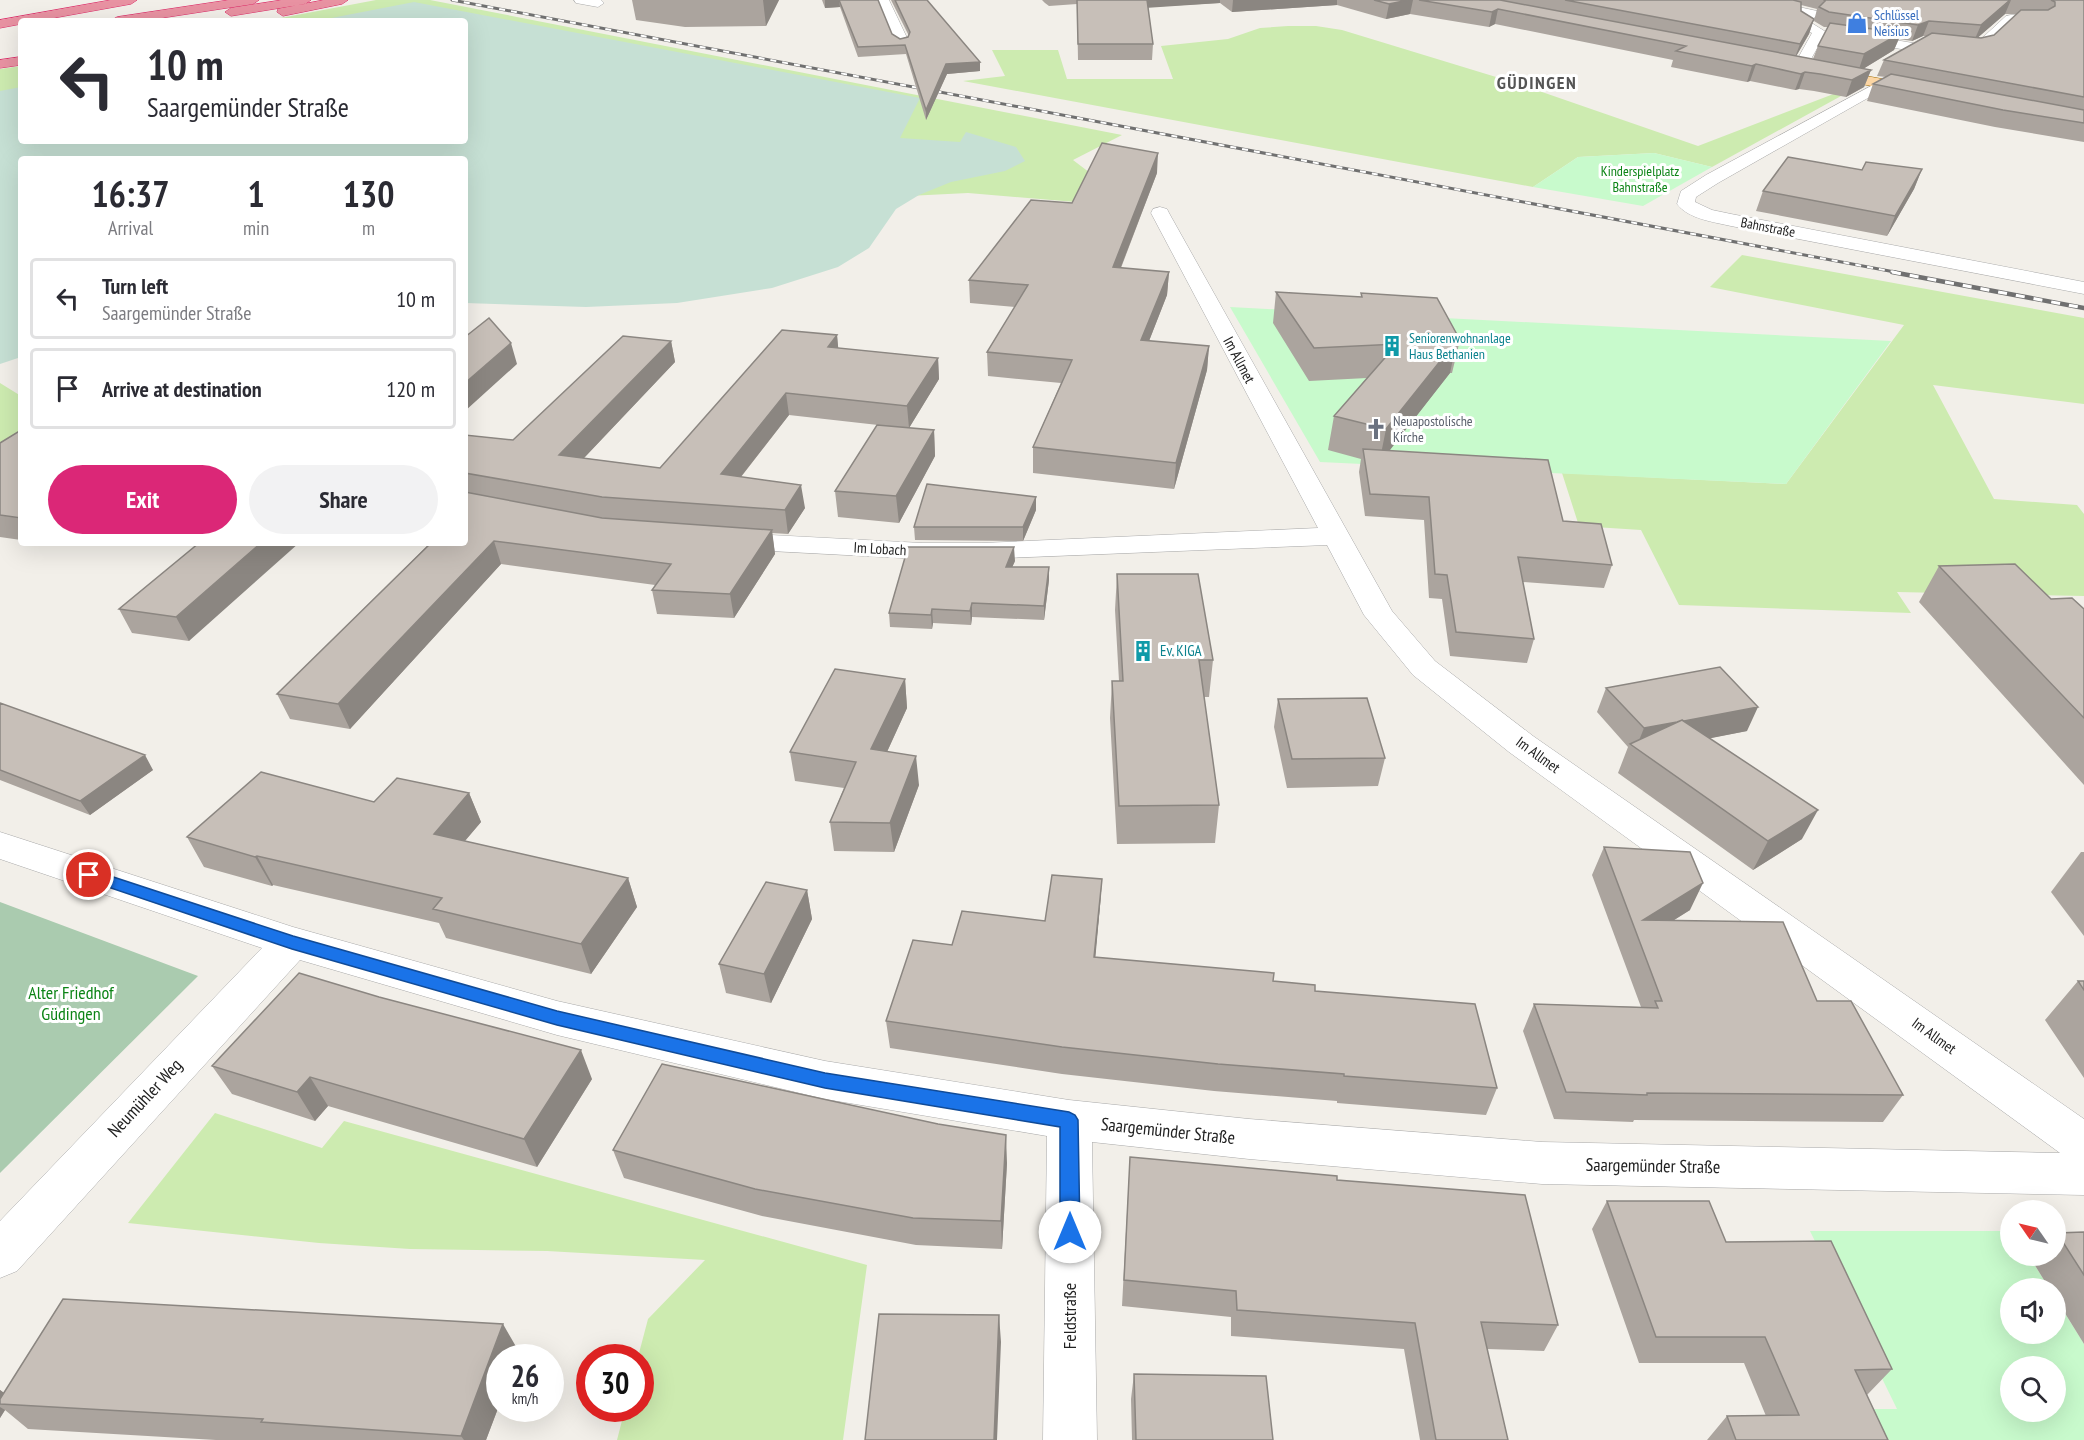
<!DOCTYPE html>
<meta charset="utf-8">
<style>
:root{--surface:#fff;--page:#f2f2f3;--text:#2b2b33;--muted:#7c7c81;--line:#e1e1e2;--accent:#db2777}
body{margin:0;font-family:"PT Sans Narrow",sans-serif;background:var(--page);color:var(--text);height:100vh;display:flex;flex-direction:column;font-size:22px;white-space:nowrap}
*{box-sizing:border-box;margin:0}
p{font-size:20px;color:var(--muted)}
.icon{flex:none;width:33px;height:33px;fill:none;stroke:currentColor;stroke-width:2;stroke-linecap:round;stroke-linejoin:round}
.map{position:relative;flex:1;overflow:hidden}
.drawer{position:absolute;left:18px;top:156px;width:450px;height:390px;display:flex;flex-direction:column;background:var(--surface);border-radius:6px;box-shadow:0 6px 24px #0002}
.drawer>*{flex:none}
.banner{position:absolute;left:18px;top:18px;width:450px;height:126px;border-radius:6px;box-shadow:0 6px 24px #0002;background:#fff;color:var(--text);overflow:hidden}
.needle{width:39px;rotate:304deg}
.controls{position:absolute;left:2000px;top:1200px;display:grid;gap:12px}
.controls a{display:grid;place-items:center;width:66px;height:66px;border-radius:50%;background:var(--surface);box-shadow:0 6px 24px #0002;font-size:30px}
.speed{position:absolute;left:486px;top:1344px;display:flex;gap:12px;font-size:30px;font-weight:700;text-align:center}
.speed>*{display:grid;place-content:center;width:78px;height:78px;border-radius:50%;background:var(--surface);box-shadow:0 6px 24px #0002;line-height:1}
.speed small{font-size:15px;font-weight:400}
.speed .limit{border:9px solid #d22;background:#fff;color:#111}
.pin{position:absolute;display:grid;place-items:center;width:51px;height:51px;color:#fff;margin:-26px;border:3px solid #fff;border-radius:50%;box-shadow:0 2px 6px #0007}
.me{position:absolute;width:66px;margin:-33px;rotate:0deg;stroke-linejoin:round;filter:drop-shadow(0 0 4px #0008)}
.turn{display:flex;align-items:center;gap:21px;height:126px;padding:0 30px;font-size:27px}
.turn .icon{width:78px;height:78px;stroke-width:2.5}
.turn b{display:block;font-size:42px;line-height:51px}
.eta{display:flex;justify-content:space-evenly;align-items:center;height:102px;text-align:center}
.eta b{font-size:36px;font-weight:700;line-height:42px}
.button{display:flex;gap:12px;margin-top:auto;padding:12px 30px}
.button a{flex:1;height:69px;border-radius:36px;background:var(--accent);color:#fff;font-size:24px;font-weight:700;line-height:69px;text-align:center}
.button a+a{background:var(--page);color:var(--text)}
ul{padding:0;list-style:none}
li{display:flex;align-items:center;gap:18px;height:81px;margin:0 12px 9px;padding:0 18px;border:3px solid var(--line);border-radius:6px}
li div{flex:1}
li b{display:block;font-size:22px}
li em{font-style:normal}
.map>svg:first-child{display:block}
</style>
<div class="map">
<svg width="2084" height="1440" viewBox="0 0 2084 1440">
<rect width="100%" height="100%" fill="#f2efe9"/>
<!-- grass -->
<path fill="#cdebb0" d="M376 0H430L1122 135 1073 160 1135 207 968 193 686 207 465 21H265Z
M1288 26H1316L1342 30 1519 84 1698 146 1857 85H1861L1712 167 1654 153 1578 157 1533 187 963 81 1005 76 992 50H1058L1067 79H1173L1161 46 1228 39 1260 28Z
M21 66V91L0 95V69Z
M1742 255 2084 318V404L1933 385 1994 499 2077 505 2084 514V596L1897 592 1911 613 1679 605 1641 530 1579 526 1562 473 1786 484 1904 325 1710 287Z
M0 383 21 396V449L0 458Z
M215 1113 322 1148 344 1121 867 1265 843 1440H617L625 1409 640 1408V1358L638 1357 648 1319 705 1260 547 1251 410 1249 319 1243 128 1223Z"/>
<!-- wetland -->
<path fill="#c6e0d4" d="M414 2 920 98 900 138 960 142 966 132 1016 147 1025 161 1005 171 951 182 919 195 896 209 869 248 838 267 772 288 677 303 586 307 465 303V159H21V357L0 364V91L21 87V141H465V21H316Z"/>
<!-- cemetery -->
<path fill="#aacbaf" d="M0 902 198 976 0 1173Z"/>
<!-- park -->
<path fill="#c8facc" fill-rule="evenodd" d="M1654 153 1712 167 1643 206 1533 187 1578 157Z
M1230 307 1891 341 1786 484 1320 462Z
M1810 1231H2010V1256H2029L2049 1288H2010V1334H2055V1297L2084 1344V1440H1870L1856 1409H1897ZM2010 1366H2055V1412H2010Z"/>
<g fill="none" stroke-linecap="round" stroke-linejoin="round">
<defs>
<path id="minor" d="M574 0H601L604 3 598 7 576 3Z
M877 0H889L909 42 907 45 902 46 895 42Z
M1744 0H1767L1817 11 1818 14 1810 22 1826 32 1805 70H1795L1793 67 1812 33 1797 24V19L1800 15 1746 3Z
M2011 15H2041L2047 19 2041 23H2014L1987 48 1954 49 1947 45 1954 41H1979L2006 16Z
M1852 33 1913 43 1920 47 1913 51 1847 40 1845 37 1847 34Z
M1884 79 1889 80 1891 83 1889 86 1718 183 1696 197 1695 202 1712 210 1731 214 2084 282V294L1731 226C1714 222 1688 219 1677 204L1681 191 1706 175Z
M1160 207 1167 209 1169 213 1392 611 1435 661 1533 736 2084 1119V1195L1542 1184 1249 1159 1092 1142 1097 1440H1043L1047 1136 825 1099 557 1035 300 960 17 1271 0 1278V1221L262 948 0 859V832L293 927 557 1001 825 1061 1069 1100 1249 1119 1542 1142 2060 1153 1509 752 1413 675 1364 615 1327 545 982 559H922L731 549 721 547 717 541 721 535 731 533 922 543H982L1318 528 1151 213 1153 209Z"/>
<path id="major" d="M1822 68 1921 86 1929 91 1921 96 1817 75 1815 72 1817 69Z"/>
<path id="highway" d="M111 0H137L131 4 37 21H21V24L0 28V20Z
M229 0H259L253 4 142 21H110L117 17Z
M282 0H311L305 4 231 16 225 12 231 8Z
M324 0H348L342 4 283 16 277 12 278 9Z
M21 57V65L0 68V60Z"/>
</defs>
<!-- minor casing -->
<use href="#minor" stroke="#a9a9a9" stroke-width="1"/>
<!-- major casing -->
<use href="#major" stroke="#a06b00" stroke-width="1"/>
<!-- highway casing -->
<use href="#highway" stroke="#dc2a67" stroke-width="1"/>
<!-- minor -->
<use href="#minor" fill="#fff" fill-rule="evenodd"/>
<!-- major -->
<use href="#major" fill="#fcd6a4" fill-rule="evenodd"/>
<!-- highway -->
<use href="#highway" fill="#e892a2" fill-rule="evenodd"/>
<defs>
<path id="rail-far1" d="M452 0 1900 273"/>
<path id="rail" d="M1892 272 2084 308"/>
</defs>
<!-- rail-far1 casing -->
<use href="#rail-far1" stroke="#707070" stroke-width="3"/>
<!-- rail casing -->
<use href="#rail" stroke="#707070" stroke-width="4.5"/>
<!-- rail-far1 -->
<use href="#rail-far1" stroke="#fff" stroke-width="2" stroke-dasharray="6" stroke-linecap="butt"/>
<!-- rail -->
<use href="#rail" stroke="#fff" stroke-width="3" stroke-dasharray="9" stroke-linecap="butt"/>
</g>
<!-- wall -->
<path fill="#aba49e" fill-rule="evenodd" d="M632 0H779L766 26 685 27 636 20Z
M822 0H878L892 34 900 39 909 36 891 0H927L980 62V71L947 74 926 120 906 54 858 57 840 7 825 8Z
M1042 0H2084V142L1995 127 1867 101 1873 84 1886 77 1877 76 1884 60 1926 36H1923L1912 41 1899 39 1894 50 1863 69 1871 70 1864 87 1846 97 1814 91 1799 89 1795 90 1750 81 1747 82 1671 67 1673 60 1495 24 1489 27 1410 14 1386 19 1337 5 1232 12 1220 3 1148 7 1153 44 1152 60H1078L1077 4 1049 6 1045 3ZM1801 5 1817 9 1814 21 1824 27H1828L1818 46 1813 59 1796 56 1809 34 1814 19 1801 11ZM2005 14H2018L1994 35 1981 38 1978 37Z
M1922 169 1914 189 1887 236 1756 211 1763 191 1862 170Z
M1157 173 1121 268 1169 272 1167 295 1149 341 1209 346 1207 370 1174 489 1033 473V447L1061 383 988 376 987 352 1015 307 970 303 969 280 1072 203Z
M1276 292 1361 297V293L1460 340 1452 373H1450L1389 451 1563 521 1612 565 1604 588 1523 582 1534 639 1527 663 1450 656 1442 599 1429 598 1424 520 1365 516 1359 472 1361 459 1328 450 1334 416 1367 378 1309 381 1273 323Z
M837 335 838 348 938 358 939 379 909 428 934 430 935 456 899 523 838 517 835 491 887 426 789 415 741 477 805 508 788 534 772 533 775 554 734 618 657 614 652 590 655 585 501 564 350 729 290 719 277 694 428 545 412 543H465V435L513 440 671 341 675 362 584 458 660 468Z
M21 430V540L0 537V443Z
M1036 510 1023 541 915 540 914 527Z
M47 543H72L68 546Z
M199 543 189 641 132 633 119 609Z
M1015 561 1012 567H1049V580L1044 620 972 617 971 625 933 623 932 629 890 627 889 613Z
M1939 566 2051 599 2084 609V785L1919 602Z
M1117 574 1213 660 1209 697H1204L1219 805 1215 843 1117 844 1110 718 1112 681H1119L1115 610Z
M905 679 907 708 887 752 919 785 894 852 834 851 830 822 844 788 795 781 790 752Z
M1606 688 1747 731 1710 738 1802 839 1753 870 1618 773 1628 747 1597 712Z
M1278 699 1385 758 1378 786 1287 788 1274 727Z
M0 703 153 770 90 815 0 780Z
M469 793 481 822 465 841 628 878 637 907 591 974 446 938 439 923 273 885 272 886 204 867 187 837 374 802Z
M1604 847 1690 910 1674 920 1817 1001 1903 1095 1883 1122 1634 1120 1633 1122 1554 1119 1523 1031 1534 1004 1641 1007 1592 875Z
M2081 852H2084V936L2051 892Z
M1102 879 1100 906 1095 957 1273 981 1315 991 1497 1088 1486 1115 1337 1103V1101L1214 1091 1062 1074 890 1048 886 1021 952 945 1045 921Z
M807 890 812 919 771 1003 726 993 719 964Z
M2078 981H2084V1078L2045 1020Z
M212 1066 592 1079 537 1167 328 1106 315 1121 232 1094Z
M613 1150 1007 1163 1002 1249 916 1245 762 1216 624 1178Z
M1130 1157 1337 1180 1558 1325 1544 1351 1487 1349 1508 1440H1420L1404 1349 1231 1336V1317L1122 1306Z
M1607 1201 1726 1242 1892 1369 1867 1395 1888 1440H1707L1727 1416H1766L1744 1363H1639L1592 1229Z
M2084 1232V1344L2055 1297V1288H2049L2031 1259 2034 1256H2055V1235L2057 1233Z
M518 1350 516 1358H500V1403L486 1440H216L28 1429 5 1410 0 1418V1390L4 1393Z
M1134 1374 1273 1440H1132L1131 1399Z"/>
<!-- shaded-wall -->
<path fill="#8b8681" d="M763 0H779L766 26Z
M825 0H839L840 7 825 8Z
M1146 0H1220V3L1145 8Z
M1233 0H1337V5L1232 12Z
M1408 0H1413L1410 14 1386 19 1389 4Z
M2011 0 2005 14 1974 41 1981 25Z
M1498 9 1495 24 1489 27 1492 12Z
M1814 19 1809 34 1794 60 1800 44Z
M1929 21 1923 36 1912 41 1918 25Z
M1901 33 1894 50 1858 72 1864 54Z
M980 62V71L947 74 926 120V110L946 64Z
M1756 64 1750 81 1747 82 1752 66Z
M1871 70 1864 87 1846 97 1852 80Z
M1805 72 1799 89 1795 90 1801 74Z
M1158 153 1157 173 1112 290 1113 267Z
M1922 169 1914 189 1887 236 1895 216Z
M1169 272 1167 295 1140 364 1141 340Z
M837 335 839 356 828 347Z
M1457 340 1450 373 1379 464 1386 429Z
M671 341 675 362 565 478 559 455Z
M511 343 517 364 465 411V383Z
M1209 346 1207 370 1174 489 1176 463Z
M938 358 939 379 909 428 907 406Z
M786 393 789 415 725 497 721 474Z
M934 430 935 456 899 523 896 496Z
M801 485 805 508 788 534 785 510Z
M1036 497V510L1023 541V527Z
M772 530 775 554 734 618 730 594Z
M494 541 501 564 350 729 338 704Z
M261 543H299L189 641 176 617Z
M1014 547 1015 561 1006 581V567Z
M1049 567V580L1044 620V606Z
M972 603V617L971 625 970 611Z
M932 609 933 623 932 629 931 615Z
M905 679 907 708 875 778 871 749Z
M1758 707 1747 731 1641 752 1636 748 1644 728Z
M145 755 153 770 90 815 80 801Z
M916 756 919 785 894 852 890 823Z
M469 793 481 822 446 863 434 834Z
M1818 810 1802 839 1753 870 1768 841Z
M257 856 273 885 272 886 255 857Z
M628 878 637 907 591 974 581 944Z
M1102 879 1100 906 1093 984 1094 957Z
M1703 883 1690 910 1639 942 1643 920Z
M807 890 812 919 771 1003 764 974Z
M581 1050 592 1079 537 1167 524 1139Z
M310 1077 328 1106 315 1121 297 1092Z
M1006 1135 1007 1163 1002 1249 1001 1221Z
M999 1315 1001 1342 997 1440H994Z
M503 1324 518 1350 516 1358H500V1403L486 1440H464L461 1436Z
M0 1390 12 1399 0 1404Z
M0 1407 5 1410 0 1418Z"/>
<!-- building -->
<path fill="#c7bfb8" stroke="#8b8681" stroke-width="1.5" d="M839 0H878L892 34 900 39 908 37 910 32 895 0H927L980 62 946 64 926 110 905 45 858 47Z
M1077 0H1147L1153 44H1078Z
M1374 0H1408L1389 4Z
M1419 0H1500L1871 70 1852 80 1820 74 1805 72 1801 74 1756 64 1752 66 1676 51 1686 46 1498 9 1492 12Z
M1565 0H1793L1801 2V11L1814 19 1800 44Z
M1824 0H2010L1981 25 1929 21 1918 25 1829 12 1819 7 1825 1Z
M2051 0H2084V97L1884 60 1932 33 1981 38 1994 35 2021 10H2048L2055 6V2Z
M1830 23 1901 33 1864 54 1818 46Z
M1891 74 2084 110V123L2003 110 1873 84Z
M1102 143 1158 153 1113 267 1169 272 1141 340 1209 346 1176 463 1033 447 1072 360 987 352 1028 285 969 280 1031 200 1072 203Z
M1788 157 1862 170 1866 162 1922 169 1895 216 1763 191Z
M1276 292 1362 297 1361 293 1437 298 1460 340H1457L1386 429 1334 416 1397 344 1314 348Z
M489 318 511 343 465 383V337Z
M782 330 837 335 828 347 938 358 907 406 786 393 721 474 801 485 785 510 602 497 465 473V435L513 440 623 336 671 341 559 455 660 468Z
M877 425 934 430 896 496 835 491Z
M21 430V518L0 515V443Z
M1363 449 1548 460 1563 521 1601 524 1612 565 1518 557 1534 639 1456 632 1447 575 1435 574 1429 497 1370 494Z
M927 484 1036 497 1023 527H914Z
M465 492 602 518 772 530 730 594 652 590 671 564 494 541 338 704 277 694 431 543H465Z
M199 543H261L176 617 119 609Z
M908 547H1014L1006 567H1049L1044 606 972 603 970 611 932 609 931 615 889 613Z
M2015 564 2051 599 2072 598 2084 609V718L1939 566Z
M1117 574H1198L1213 660H1199L1219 805 1119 806 1112 681H1123Z
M1720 667 1758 707 1684 721 1682 720 1677 722 1644 728 1606 688Z
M835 669 905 679 871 749 916 756 890 823 830 822 856 762 790 752Z
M1367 698 1385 758 1292 759 1278 699Z
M0 703 145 755 80 801 0 770Z
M1682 720 1818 810 1768 841 1630 744Z
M261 772 374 802 397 778 469 793 434 834 628 878 581 944 433 909 442 898 257 856 255 857 187 837Z
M1604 847 1690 852 1703 883 1643 920 1783 922 1817 1001H1851L1903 1095 1647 1093V1095L1566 1092 1534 1004 1658 1008 1655 1001H1662Z
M1052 875 1102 879 1094 957 1274 973 1273 981 1315 985V991L1475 1004 1497 1088 1344 1076V1074L1218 1064 1062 1047 886 1021 913 940 952 945 962 911 1045 921Z
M766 882 807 890 764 974 719 964Z
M299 973 379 997 581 1050 524 1139 310 1077 297 1092 212 1066Z
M2078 981H2084V990Z
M662 1064 938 1124 1006 1135 1001 1221 913 1218 755 1189 613 1150Z
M1130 1157 1337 1176V1180L1525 1195 1558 1325 1481 1322 1508 1440H1436L1415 1323 1237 1310 1236 1291 1124 1280Z
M1607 1201H1709L1726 1242 1831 1241 1892 1369 1855 1370 1888 1440H1736L1727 1416 1799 1415 1765 1337H1656Z
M2084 1232V1275L2057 1233Z
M63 1299 503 1324 461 1436 261 1422 263 1419 0 1404V1399Z
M879 1314 999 1315 994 1440H865Z
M1134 1374 1266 1376 1273 1440H1136Z"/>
<!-- route -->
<path fill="#1a73e8" stroke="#114b97" stroke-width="1.5" d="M89 869 293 936 557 1011 825 1073 1069 1112 1075 1115 1078 1120 1080 1232 1077 1238 1070 1241 1063 1238 1060 1232V1127L825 1088 557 1025 292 949 84 879 82 875 84 871Z"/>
<!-- icons -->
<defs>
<symbol id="shop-bare" viewBox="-9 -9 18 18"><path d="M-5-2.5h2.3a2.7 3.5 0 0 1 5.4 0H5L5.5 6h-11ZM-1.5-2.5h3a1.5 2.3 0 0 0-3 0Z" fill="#3f7fe0" stroke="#fff" stroke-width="2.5" paint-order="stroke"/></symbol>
<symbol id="building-bare" viewBox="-9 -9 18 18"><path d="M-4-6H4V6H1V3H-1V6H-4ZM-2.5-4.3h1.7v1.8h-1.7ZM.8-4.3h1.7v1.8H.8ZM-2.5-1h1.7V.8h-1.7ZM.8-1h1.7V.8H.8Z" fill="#0f9aa8" stroke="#fff" stroke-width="2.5" paint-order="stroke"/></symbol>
<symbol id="church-bare" viewBox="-9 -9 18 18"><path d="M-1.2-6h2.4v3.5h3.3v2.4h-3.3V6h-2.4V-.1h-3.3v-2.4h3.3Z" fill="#6b7280" stroke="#fff" stroke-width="2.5" paint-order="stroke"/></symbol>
</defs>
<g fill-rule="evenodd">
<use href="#shop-bare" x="1842" y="8" width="30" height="30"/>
<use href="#building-bare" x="1377" y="331" width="30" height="30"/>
<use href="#church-bare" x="1361" y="414" width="30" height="30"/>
<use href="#building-bare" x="1128" y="636" width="30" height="30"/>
</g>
<g text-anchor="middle" stroke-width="6" stroke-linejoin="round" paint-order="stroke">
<!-- far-shop labels -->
<g font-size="14" fill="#366cbe" stroke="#fff" text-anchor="start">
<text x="1874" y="20">Schlüssel<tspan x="1874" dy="16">Neisius</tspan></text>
</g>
<!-- far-park labels -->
<g font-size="14" fill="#0c8416" stroke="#fff">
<text x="1640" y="176">Kinderspielplatz<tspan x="1640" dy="16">Bahnstraße</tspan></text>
</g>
<!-- far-street labels -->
<g font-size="14" fill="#222" stroke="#fff">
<text transform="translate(1768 227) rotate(11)" y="5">Bahnstraße</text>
</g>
<!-- far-culture labels -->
<g font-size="14" fill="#0d838f" stroke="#fff" text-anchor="start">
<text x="1409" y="343">Seniorenwohnanlage<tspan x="1409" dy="16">Haus Bethanien</tspan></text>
</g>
<!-- far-worship labels -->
<g font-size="14" fill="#5b616d" stroke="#fff" text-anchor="start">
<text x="1393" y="426">Neuapostolische<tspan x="1393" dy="16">Kirche</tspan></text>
</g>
<!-- street labels -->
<g font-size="15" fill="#222" stroke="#fff">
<text transform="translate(1239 360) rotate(62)" y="5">Im Allmet</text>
<text transform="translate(880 549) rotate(3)" y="5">Im Lobach</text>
<text transform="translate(1538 755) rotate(36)" y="5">Im Allmet</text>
<text transform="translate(1934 1036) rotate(36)" y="5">Im Allmet</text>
</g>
<!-- culture labels -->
<g font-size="15" fill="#0d838f" stroke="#fff" text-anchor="start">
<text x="1160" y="656">Ev. KIGA</text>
</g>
<!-- far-district labels -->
<g font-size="18" font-weight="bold" letter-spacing="1.5" fill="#555" stroke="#fff">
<text x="1537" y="89">GÜDINGEN</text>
</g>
<!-- near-park labels -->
<g font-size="18" fill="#0c8416" stroke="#fff">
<text x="71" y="999">Alter Friedhof<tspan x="71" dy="21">Güdingen</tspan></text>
</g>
<!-- near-street labels -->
<g font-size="18" fill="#222" stroke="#fff">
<text transform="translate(145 1098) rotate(-47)" y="6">Neumühler Weg</text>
<text transform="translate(1168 1131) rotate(6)" y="6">Saargemünder Straße</text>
<text transform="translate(1653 1166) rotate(1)" y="6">Saargemünder Straße</text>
<text transform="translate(1070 1316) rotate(-90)" y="6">Feldstraße</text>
</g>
</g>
</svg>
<div class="controls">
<a><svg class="needle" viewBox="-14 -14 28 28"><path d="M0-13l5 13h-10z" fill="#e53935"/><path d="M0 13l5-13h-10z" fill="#7c7c81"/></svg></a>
<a><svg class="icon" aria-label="sound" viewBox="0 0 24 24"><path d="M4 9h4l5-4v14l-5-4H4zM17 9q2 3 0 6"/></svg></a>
<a><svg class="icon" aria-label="search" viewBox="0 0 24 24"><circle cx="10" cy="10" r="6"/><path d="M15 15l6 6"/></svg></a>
</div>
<div class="speed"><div>26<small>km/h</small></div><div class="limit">30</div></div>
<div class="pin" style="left:89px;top:875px;background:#d93025"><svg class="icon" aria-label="arrive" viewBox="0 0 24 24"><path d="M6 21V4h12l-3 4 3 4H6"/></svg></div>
<svg class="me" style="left:1070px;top:1232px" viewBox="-20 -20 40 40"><circle r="19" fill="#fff"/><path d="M0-13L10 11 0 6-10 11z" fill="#1a73e8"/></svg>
<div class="banner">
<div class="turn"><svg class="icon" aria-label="left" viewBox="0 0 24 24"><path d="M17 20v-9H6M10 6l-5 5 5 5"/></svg><div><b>10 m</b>Saargemünder Straße</div></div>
</div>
<section class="drawer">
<div class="eta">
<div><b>16:37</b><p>Arrival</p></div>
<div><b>1</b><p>min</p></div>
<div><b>130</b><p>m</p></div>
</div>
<ul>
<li><svg class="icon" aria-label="left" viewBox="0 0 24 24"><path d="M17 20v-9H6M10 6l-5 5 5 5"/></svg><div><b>Turn left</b><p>Saargemünder Straße</p></div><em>10 m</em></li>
<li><svg class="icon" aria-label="arrive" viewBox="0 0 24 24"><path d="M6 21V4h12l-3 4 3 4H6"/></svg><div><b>Arrive at destination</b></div><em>120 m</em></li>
</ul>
<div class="button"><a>Exit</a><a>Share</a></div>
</section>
</div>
